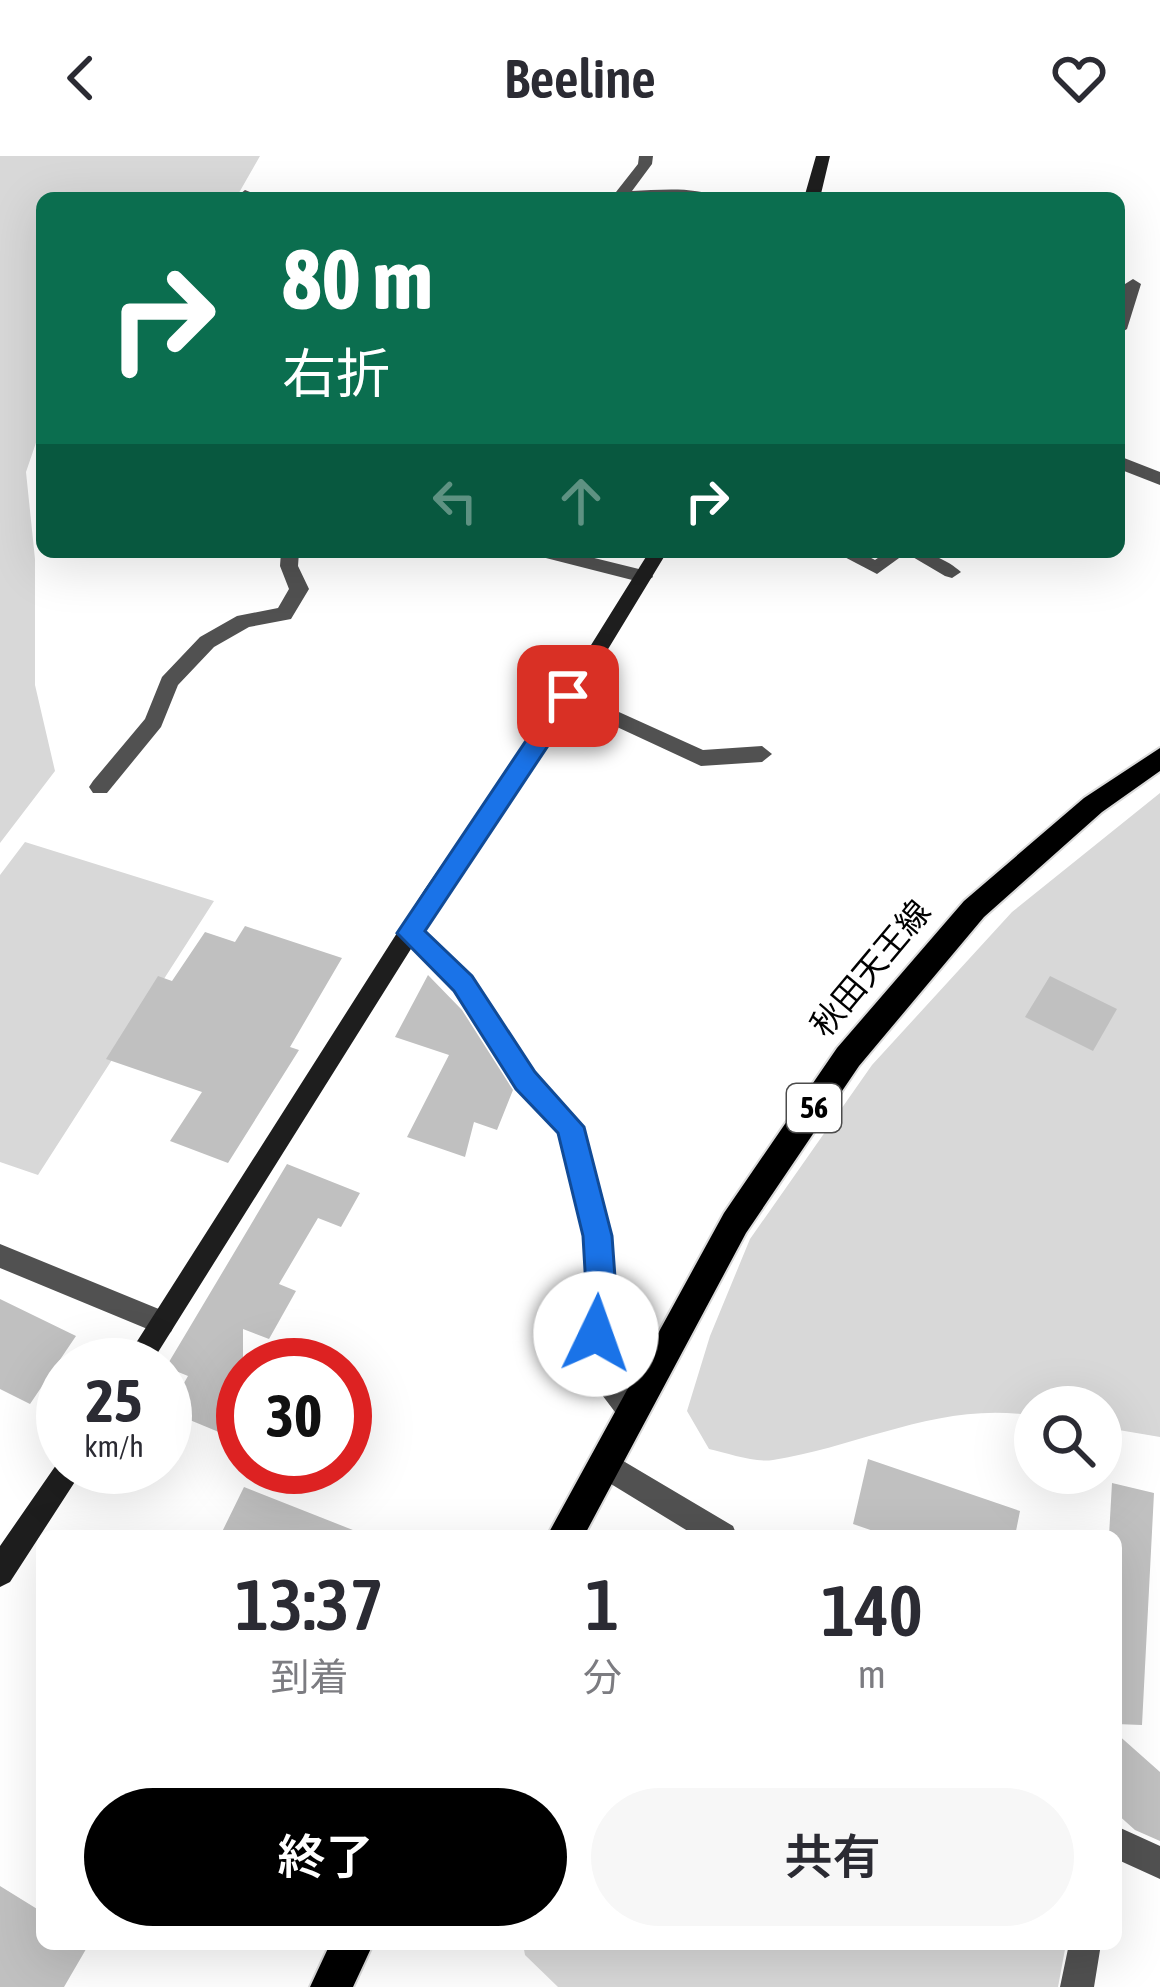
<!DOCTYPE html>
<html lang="ja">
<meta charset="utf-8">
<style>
:root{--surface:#fff;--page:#f7f7f7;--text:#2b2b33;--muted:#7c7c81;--accent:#000}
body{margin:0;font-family:"Asap Condensed","Noto Sans JP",sans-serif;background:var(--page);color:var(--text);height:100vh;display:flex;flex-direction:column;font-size:45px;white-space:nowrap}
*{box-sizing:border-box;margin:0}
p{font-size:39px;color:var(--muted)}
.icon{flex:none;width:66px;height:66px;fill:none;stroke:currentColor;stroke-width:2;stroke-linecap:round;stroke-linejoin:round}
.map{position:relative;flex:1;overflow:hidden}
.sheet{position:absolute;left:36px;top:1374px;width:1086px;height:420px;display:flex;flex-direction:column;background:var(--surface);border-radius:18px;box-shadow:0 12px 48px #0002}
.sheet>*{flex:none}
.hud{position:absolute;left:36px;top:36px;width:1089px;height:366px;border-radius:18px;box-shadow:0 12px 48px #0002;background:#0b6e4f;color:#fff;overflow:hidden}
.buttons{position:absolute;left:1014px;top:1230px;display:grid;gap:24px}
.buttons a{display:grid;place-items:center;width:108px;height:108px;border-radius:50%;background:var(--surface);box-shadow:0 12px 48px #0002;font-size:60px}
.speed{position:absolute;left:36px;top:1182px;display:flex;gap:24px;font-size:60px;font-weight:700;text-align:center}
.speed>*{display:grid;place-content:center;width:156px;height:156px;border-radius:50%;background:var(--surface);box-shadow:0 12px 48px #0002;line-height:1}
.speed small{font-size:30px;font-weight:400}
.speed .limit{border:18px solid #d22;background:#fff;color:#111}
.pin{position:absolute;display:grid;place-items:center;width:102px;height:102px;color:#fff;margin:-51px;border-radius:24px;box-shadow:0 6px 18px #0006}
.me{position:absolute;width:132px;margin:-66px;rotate:3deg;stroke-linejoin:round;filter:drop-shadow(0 0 9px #0008)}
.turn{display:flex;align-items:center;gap:42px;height:252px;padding:0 48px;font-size:54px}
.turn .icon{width:156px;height:156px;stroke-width:2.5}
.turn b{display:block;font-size:84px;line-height:102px}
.lanes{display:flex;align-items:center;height:114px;padding:0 48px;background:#0003;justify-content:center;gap:60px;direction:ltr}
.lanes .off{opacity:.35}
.eta{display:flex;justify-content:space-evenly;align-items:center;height:204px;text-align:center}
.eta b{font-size:72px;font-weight:600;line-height:84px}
.action{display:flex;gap:24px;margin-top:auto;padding:24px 48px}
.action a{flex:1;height:138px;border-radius:72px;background:var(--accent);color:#fff;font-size:48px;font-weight:600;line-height:138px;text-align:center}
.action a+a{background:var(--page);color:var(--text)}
header{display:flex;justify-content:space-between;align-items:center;height:156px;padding:0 48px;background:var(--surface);font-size:54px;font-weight:600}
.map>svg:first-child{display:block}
</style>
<header><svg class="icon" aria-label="back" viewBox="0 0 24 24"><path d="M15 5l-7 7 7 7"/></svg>Beeline<svg class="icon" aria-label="heart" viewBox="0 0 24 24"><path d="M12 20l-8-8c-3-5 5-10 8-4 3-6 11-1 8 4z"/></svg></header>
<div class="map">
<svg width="1160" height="1831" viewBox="0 0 1160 1831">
<rect width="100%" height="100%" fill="#fff"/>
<!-- green -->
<path fill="#d8d8d8" d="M0 0H260L236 42H42V269L26 316 35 403V529L55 615 0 687Z
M1160 637V1281L1101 1271V1251H1035V1260C943 1244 861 1290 773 1304 754 1307 728 1297 709 1293L687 1255 710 1180 750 1083 872 909 1012 756Z
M25 686 214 745 38 1019 0 1006V719Z
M523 1788H1066L1058 1831H558L525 1799Z"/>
<!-- building -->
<path fill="#c0c0c0" d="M245 770 342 802 290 891 299 894 228 1007 170 985 202 936 106 903 158 820 172 825 205 776 235 786Z
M428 819 462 854 513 934 497 974 474 966 465 1001 407 981 449 899 395 881Z
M1050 820 1117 853 1093 895 1025 861Z
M287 1008 360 1037 341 1071 318 1062 279 1128 296 1135 269 1183 243 1173V1286L168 1255 188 1220 166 1211Z
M0 1143 76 1180 30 1248 0 1233Z
M868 1303 1020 1355 1015 1380H888L853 1368Z
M1112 1327 1154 1337 1142 1569 1116 1568V1380H1109Z
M244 1331 363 1378V1380H220Z
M1116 1577 1160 1616V1685L1135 1674 1116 1657Z
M0 1730 42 1756V1788H89L64 1831H0Z"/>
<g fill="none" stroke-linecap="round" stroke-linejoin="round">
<defs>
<path id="primary" d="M1160 592V615L1102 656 984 761 859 910 746 1077 584 1380H547L724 1057 837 892 964 745 1084 642Z
M330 1788H373L353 1831H310Z"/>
</defs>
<!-- primary casing -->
<use href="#primary" stroke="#dbdbdb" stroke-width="4"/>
<!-- street -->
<path fill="#515151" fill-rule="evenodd" d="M639 0H653L652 8 632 35C660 34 695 30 720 42H578L586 37 616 36 638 8Z
M245 34 250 36 251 42H235Z
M1133 123 1141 128 1127 173 1119 178V147L1125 128Z
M1119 300 1160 316V329L1119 313Z
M281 396H299L298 410 309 433 291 463 249 471 214 491 178 529 161 571 107 637H93L89 631 93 625 145 563 162 521 200 481 237 460 278 452 289 433 280 410Z
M536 396H570L651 416 653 421 644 427 538 400Z
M835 396H860L875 404C899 385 941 397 961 416L952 422 945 420 906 397 877 418Z
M568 533 703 594 762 590 772 598 762 606 701 610 561 545 558 540Z
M410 768 418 771 471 820 534 917 582 971 610 1080 615 1149 605 1203 645 1255 641 1264 631 1268 621 1264 578 1207 589 1149 584 1080 559 976 516 931 455 834 402 783 399 777 402 771Z
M0 1088 171 1158 175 1167 171 1176 162 1179 0 1112Z
M603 1293 733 1370 737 1380H696L593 1317 589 1307 593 1297Z
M1116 1670 1160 1690V1723L1116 1703Z
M1069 1788H1101L1094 1831H1060Z"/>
<!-- secondary -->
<path fill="#1e1e1e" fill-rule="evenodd" d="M816 0H830L820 42H804Z
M649 396H667L582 536 441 745 150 1209H122L425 733 568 526Z
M63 1299V1311H82L78 1321 10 1426 0 1431V1390Z"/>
<!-- primary -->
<use href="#primary" fill="#000" fill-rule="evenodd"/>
</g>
<!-- route -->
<path fill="#1a73e8" stroke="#114b97" stroke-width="3" d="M568 532 580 540 577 546 425 775 472 820 535 916 584 971 612 1080 617 1149 607 1188 596 1192 586 1188 581 1178 587 1149 583 1080 558 977 516 933 454 835 397 777 560 534Z"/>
<g text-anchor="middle" stroke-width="12" stroke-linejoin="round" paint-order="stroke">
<!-- shield labels -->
<rect fill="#fff" stroke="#4c4c4c" stroke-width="3" x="787" y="928" width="54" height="48" rx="9"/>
<g font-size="30" font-weight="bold" fill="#000">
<text x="814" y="962">56</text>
</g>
<!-- street labels -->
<g font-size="33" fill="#000" stroke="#fff">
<text transform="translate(870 812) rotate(-50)" y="12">秋田天王線</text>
</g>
</g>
</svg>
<div class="buttons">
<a><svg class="icon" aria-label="search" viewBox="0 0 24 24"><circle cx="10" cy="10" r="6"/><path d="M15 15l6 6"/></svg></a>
</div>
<div class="speed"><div>25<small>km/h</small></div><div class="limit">30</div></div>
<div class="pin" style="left:568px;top:540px;background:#d93025"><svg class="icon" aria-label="arrive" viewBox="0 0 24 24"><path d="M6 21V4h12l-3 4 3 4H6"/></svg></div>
<svg class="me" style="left:596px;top:1178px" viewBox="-20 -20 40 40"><circle r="19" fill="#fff"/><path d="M0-13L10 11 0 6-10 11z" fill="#1a73e8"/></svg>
<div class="hud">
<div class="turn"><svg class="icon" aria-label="right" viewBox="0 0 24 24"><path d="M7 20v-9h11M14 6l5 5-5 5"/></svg><div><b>80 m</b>右折</div></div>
<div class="lanes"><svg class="icon off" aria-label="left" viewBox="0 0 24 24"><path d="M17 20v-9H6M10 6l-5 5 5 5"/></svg><svg class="icon off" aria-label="ahead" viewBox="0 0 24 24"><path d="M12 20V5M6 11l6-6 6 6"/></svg><svg class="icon" aria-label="right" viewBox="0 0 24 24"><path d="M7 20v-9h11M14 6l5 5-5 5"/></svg></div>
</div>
<section class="sheet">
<div class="eta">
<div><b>13:37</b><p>到着</p></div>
<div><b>1</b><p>分</p></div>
<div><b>140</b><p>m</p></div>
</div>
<div class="action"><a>終了</a><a>共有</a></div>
</section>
</div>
